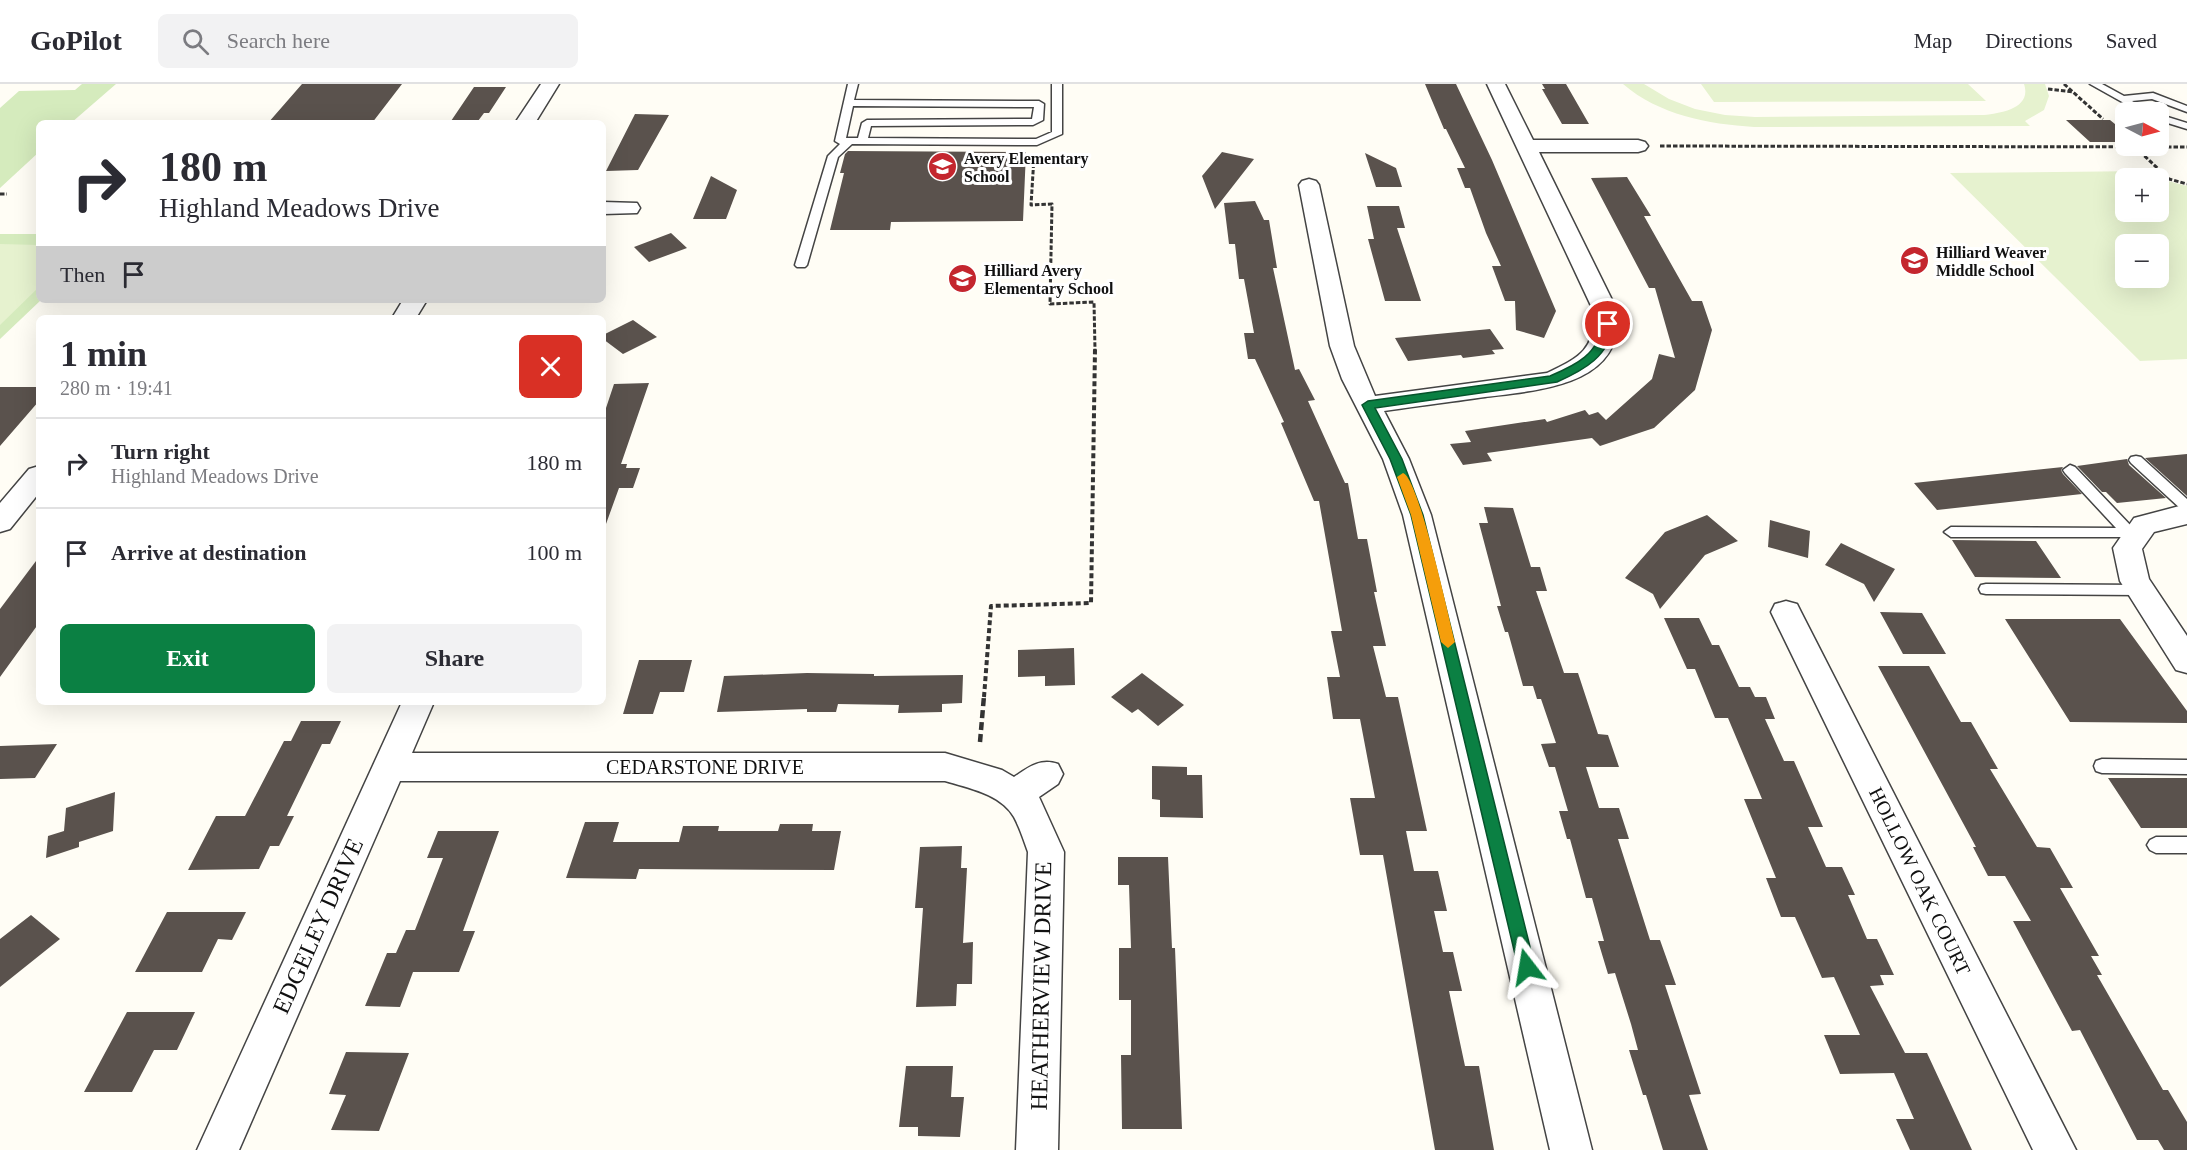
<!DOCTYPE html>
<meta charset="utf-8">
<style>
:root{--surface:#fff;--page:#f2f2f3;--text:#2b2b33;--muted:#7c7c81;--line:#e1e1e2;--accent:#0b8043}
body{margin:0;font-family:Georgia,serif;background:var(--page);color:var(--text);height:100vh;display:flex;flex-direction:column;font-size:22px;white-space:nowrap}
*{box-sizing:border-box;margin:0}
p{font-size:20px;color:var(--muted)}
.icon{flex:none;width:33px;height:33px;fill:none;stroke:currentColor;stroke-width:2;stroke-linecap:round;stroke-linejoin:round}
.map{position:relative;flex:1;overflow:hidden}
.panel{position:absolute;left:36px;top:231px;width:570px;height:390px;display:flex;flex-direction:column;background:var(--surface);border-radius:9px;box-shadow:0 6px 24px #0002}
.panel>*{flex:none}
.guide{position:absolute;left:36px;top:36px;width:570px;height:183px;border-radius:9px;box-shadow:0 6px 24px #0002;background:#fff;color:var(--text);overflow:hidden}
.needle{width:39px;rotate:96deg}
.fabs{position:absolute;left:2115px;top:18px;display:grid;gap:12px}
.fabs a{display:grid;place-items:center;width:54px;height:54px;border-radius:9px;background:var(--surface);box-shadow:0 6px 24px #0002;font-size:30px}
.pin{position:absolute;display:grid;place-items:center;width:51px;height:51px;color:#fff;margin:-26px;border:3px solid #fff;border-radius:50%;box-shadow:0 2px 6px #0007}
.me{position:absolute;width:66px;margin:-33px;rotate:346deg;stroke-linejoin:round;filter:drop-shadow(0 0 4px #0008)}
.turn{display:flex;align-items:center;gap:21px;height:126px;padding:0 24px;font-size:27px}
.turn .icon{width:78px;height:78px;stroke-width:2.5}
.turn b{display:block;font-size:42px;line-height:51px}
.then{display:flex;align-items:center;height:57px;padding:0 24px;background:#0003;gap:12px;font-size:22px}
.round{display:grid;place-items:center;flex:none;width:63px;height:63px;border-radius:9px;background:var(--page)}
.overview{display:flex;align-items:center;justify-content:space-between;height:102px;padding:0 24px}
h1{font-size:36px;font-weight:700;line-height:45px}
.button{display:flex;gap:12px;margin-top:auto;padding:12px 24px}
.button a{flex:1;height:69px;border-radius:9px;background:var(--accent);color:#fff;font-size:24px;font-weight:700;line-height:69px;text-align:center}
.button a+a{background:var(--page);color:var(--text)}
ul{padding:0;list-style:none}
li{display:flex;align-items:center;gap:18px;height:90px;padding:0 24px;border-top:2px solid var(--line)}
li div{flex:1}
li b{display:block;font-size:22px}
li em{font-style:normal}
header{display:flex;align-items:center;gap:36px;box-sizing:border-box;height:84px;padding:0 30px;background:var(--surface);border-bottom:2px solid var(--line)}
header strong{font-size:28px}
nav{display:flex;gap:33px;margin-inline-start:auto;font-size:21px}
.search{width:420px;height:54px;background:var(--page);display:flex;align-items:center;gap:15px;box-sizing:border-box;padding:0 21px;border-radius:9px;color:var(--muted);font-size:22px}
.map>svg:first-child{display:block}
</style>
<header>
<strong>GoPilot</strong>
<div class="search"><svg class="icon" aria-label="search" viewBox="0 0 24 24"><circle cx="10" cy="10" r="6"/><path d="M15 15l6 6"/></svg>Search here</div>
<nav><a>Map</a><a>Directions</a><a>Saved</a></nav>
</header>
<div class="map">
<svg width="2187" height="1066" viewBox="0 0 2187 1066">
<rect width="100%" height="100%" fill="#fffdf5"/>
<!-- green -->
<path fill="#d5ebbd" d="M82 0H116L71 39H39V68L0 104V24L19 7 75 6Z
M0 150H39V216H41L0 255Z"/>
<!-- pitch -->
<path fill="#e6f2cf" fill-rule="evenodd" d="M1623 0H1644L1669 15 1695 25 1725 31 1755 33 1984 31C2002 29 2032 24 2024 0H2045L2049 12 2044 26 2025 37 2030 42 1754 43C1708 40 1659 31 1623 0Z
M1701 0H1968L1986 17 1714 18Z
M2148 87 2168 97 2187 102V275L2140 277 1950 89ZM2126 94H2158V128H2126ZM2126 160H2158V194H2126Z
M0 160 39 161V203L0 241Z"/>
<!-- building -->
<path fill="#5a524d" d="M302 0H402L372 39H268Z
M1425 0H1456L1492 76 1556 227 1544 254 1516 246 1515 217H1505L1492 182H1501L1486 149 1470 104H1465L1457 84H1465L1446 45H1444Z
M1542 0H1566L1589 40H1562L1542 5H1545Z
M474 3H506L489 29H484L478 37H451Z
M635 30 669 31 638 86 606 87Z
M2066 36H2110L2126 49V58H2090Z
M848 67 1026 68 1023 137 891 138 890 146H830L844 89H840L845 70Z
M1222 68 1254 75 1215 125 1202 92Z
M1365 69 1396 84 1402 103H1376Z
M711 92 737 106 726 135H693Z
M1627 93 1651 132H1644L1692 217H1702L1712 246 1695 306 1654 344 1600 362 1592 354 1487 369 1492 377 1463 381 1450 360 1471 358 1465 347 1545 335 1547 338 1585 326 1589 331 1598 328 1606 336 1652 295 1659 270 1675 274 1655 204H1649L1591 94Z
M1255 117 1264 136H1269L1277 184H1273L1295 286 1299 285 1315 316 1308 317 1345 399H1348L1358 455H1367L1377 508H1374L1386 562H1373L1386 613H1398L1427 747H1406L1414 787H1438L1447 827H1434L1443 868H1453L1462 907H1449L1465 982H1479L1494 1066H1435L1383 771H1360L1350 714H1375L1360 635H1333L1327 593H1340L1331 547H1342L1319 417H1314L1281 339 1284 338 1255 275H1248L1244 249H1254L1244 195H1239L1235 160H1229L1224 119Z
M1367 122H1399L1405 144H1397L1421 217H1385L1368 155H1374Z
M671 149 687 164 649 178 634 163Z
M633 236 657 253 623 270 603 255V251Z
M1490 245 1504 265 1492 266 1495 270 1463 274 1461 271 1408 277 1395 254Z
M649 299 621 380H627L626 384H640L633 404H619L606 440 603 439V333L614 300Z
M0 303H39V317L0 362Z
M2187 370V412L2145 374Z
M2127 375 2129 381 2166 414 2117 419 2106 408H2102L2077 382Z
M2063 383 2061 386 2063 390 2082 410 1937 426 1914 399Z
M1484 423 1513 424 1531 483H1540L1547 507H1536L1564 589H1578L1598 650 1608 651 1619 683H1586L1599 724H1619L1629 755H1618L1650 856H1660L1676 901H1665L1701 1010 1689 1011 1708 1066H1663L1646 1011H1643L1629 966H1638L1631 940 1615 889 1608 890 1598 857H1604L1592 814H1586L1570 755H1567L1559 727H1568L1555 683H1549L1541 660 1556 659 1541 615H1537L1533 602H1523L1508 548H1505L1497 522H1501L1479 439H1488Z
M1707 431 1738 457 1705 471 1660 525 1653 510 1625 494 1665 448Z
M1770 436 1810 447 1808 474 1768 463Z
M1952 456 2036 457 2061 494 1975 493Z
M1841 459 1895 485 1874 518 1864 500 1825 481Z
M39 473V539L0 593V525Z
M1880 528 1922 529 1946 570H1903Z
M1664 534H1699L1712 561H1719L1739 603H1750L1755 613H1766L1775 635H1765L1784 677H1794L1823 743H1808L1826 783H1842L1855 811H1848L1867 855H1877L1894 891H1880L1884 901 1870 902 1905 969H1927L1972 1066H1910L1896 1035H1914L1894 989 1840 990 1824 951H1860L1834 893 1822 894 1795 833H1781L1766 794H1776L1744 715H1762L1728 634H1715L1695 585H1687Z
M2005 535H2120L2187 627V639L2070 638Z
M1074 564 1075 601 1045 602V592L1018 593V566Z
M639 576H692L684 608H660L653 630H623Z
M1878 582H1929L1961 638H1971L1998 685H1990L2037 763 2050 764 2073 804H2060L2099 872H2091L2102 891H2097L2163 1006H2168L2187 1038V1066H2164L2158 1056H2137L2080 946 2072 947 2013 837H2031L2005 792H1988L1973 763H1976Z
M807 589 874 590V592L963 591 962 619 942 620V628L898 629 899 621 838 620 836 628H807V625L717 628 724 592Z
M1142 589 1184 621 1158 642 1138 625 1132 629 1111 613Z
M301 637H341L330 660H322L287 732H294L279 762H270L259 785 188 786 216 732H245L284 657H291Z
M57 660 35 694 0 695V662Z
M1152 682 1187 683V691H1202L1203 734 1160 733V716L1152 715Z
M2108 694H2187V744H2141Z
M115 708 113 747 79 758V763L46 774 48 752 64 747 66 724Z
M585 738H619L613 758H679L683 742H719L718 747H778L780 740H813L812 747H841L834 786 639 785 636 795 566 794Z
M438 747H499L463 847H475L459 888H413L400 923 365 922 387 869H396L406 846H415L443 774H427Z
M962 762 961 784H967L963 859 973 858 972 900H957L956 922 916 923 923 824H915L920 763Z
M1118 773H1168L1172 864H1175L1182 1045H1122L1121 971H1131V916H1119V864H1131L1129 801H1118Z
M167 828H246L232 856 218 855 202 888H135Z
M31 831 60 855 0 903V855Z
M127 928H195L177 966H154L132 1008H84Z
M346 968 409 969 379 1047 331 1046 346 1011 329 1010Z
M906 982H953L951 1013H964L960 1053 918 1052V1043H899Z"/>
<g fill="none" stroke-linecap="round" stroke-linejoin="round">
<defs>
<path id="service" d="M848 0H858L854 16 1039 17 1044 20 1043 36 1033 41 871 42 868 54 1036 55 1052 48V0H1062V50L1037 61 852 60 838 73 807 181 805 183H797L795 181 828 72 840 60 835 57ZM853 22 1034 23 1032 35 867 36 862 39 858 54H846Z
M2090 0H2102L2124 12 2153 9 2187 22V28L2152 15 2132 17 2151 28H2140Z
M2158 30 2187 39V45L2158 36Z
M2136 372 2141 373 2187 415V428L2182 426 2131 379 2129 376 2131 373Z
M2070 381 2075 383 2133 444 2144 445 2146 449 2144 453H1951L1944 448 1951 443 2116 444 2065 389 2063 386Z
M1986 500 2141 501 2146 502 2148 506 2146 510 2141 511 1986 510 1981 509 1979 505 1981 501Z
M2102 675 2187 676V690L2102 689 2096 687 2094 682 2096 677Z
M2156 753H2187V769H2156L2150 766 2147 761 2150 756Z"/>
<path id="minor" d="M541 0H559L535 39H515Z
M1487 0H1505L1533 56H1638L1645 58 1648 62 1645 66 1638 68H1539L1617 226C1626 302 1538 306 1485 313 1451 318 1417 322 1384 327L1409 375 1431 431 1592 1066H1550L1403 431 1383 375 1342 295 1330 262 1299 101 1302 97 1309 95 1316 97 1319 101 1354 262 1375 312 1547 289C1579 274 1597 265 1593 226Z
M603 118 637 119 640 124 637 129 603 130Z
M403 216H427L416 234H392Z
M39 382V409L10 445 0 448V419L29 385Z
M2187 420V440L2154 448 2142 465 2149 495 2187 552V589L2176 586 2125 505 2120 497 2113 464 2134 434Z
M1786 517 1797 520 1801 528 2076 1066H2033L1771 528 1775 520Z
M402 618H434L412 669H945L1002 686 1014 693C1029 683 1040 674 1058 680L1063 690 1058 700 1039 713 1064 768 1058 1066H1016L1028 768C1024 757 1020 744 1014 733 1001 710 968 704 945 697H400L239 1066H197Z"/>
</defs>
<!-- service casing -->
<use href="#service" stroke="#444" stroke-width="3"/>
<!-- minor casing -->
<use href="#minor" stroke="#444" stroke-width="3"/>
<!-- path-far2 -->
<path stroke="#333" stroke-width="3" stroke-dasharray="4.5 2" stroke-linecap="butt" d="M2064 0 2103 35
M2048 5 2073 8
M1660 62 2187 63
M2135 63 2169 95 2187 100
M1034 73 1031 121 1052 120 1050 220 1094 218 1095 266
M2158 96 2168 95
M0 110H7"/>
<!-- path-far1 -->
<path stroke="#333" stroke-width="4" stroke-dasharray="5 3" stroke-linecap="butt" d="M984 613 991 522 1091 519 1095 265"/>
<!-- path -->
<path stroke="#333" stroke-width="4.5" stroke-dasharray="8 4" stroke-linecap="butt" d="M980 658 984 612"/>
<!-- service -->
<use href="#service" fill="#fff" fill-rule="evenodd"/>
<!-- minor -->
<use href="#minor" fill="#fff" fill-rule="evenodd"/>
</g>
<!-- route -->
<path fill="#0b8043" stroke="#07532c" stroke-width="1.5" d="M1608 237 1613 240C1610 272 1584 286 1557 298L1375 324 1402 375 1423 431 1535 883 1533 889 1527 891 1521 889 1518 883 1411 431 1390 375 1362 321 1368 317 1550 292C1576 281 1599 270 1602 240Z"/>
<!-- slow -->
<path fill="#f59e0b" d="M1403 389C1419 394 1449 535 1455 558L1448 564 1441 558 1411 431 1397 393Z"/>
<!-- icons -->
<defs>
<symbol id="school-disc" viewBox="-11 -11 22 22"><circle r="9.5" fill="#c4262e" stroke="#fff"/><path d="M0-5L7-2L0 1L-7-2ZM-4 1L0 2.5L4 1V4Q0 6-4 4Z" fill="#fff"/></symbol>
</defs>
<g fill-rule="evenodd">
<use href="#school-disc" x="926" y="66" width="33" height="33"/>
<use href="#school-disc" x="1898" y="160" width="33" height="33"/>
<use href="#school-disc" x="946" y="178" width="33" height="33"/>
</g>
<g text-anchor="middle" stroke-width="6" stroke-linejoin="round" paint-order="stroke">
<!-- far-poi labels -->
<g font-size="16" font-weight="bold" fill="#111" stroke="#fff" text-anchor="start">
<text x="964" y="80">Avery Elementary<tspan x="964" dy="18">School</tspan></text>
<text x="1936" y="174">Hilliard Weaver<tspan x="1936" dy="18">Middle School</tspan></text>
<text x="984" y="192">Hilliard Avery<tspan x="984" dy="18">Elementary School</tspan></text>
</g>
<!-- street labels -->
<g font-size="20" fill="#111" stroke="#fff">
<text x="705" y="690">CEDARSTONE DRIVE</text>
<text transform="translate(1920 797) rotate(64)" y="7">HOLLOW OAK COURT</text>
</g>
<!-- near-street labels -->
<g font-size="24" fill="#111" stroke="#fff">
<text transform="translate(318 842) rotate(-66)" y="8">EDGELEY DRIVE</text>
<text transform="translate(1041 902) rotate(-89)" y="8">HEATHERVIEW DRIVE</text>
</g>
</g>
</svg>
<div class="fabs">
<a><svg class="needle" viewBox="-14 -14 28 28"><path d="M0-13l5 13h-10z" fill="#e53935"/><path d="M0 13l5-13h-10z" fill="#7c7c81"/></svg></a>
<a>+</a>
<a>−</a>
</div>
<div class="pin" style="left:1608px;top:240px;background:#d93025"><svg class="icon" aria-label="arrive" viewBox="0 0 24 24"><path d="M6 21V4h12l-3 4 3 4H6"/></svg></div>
<svg class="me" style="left:1527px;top:883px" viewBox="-20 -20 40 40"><path d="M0-17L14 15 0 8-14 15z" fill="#0b8043" stroke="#fff" stroke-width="4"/></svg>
<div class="guide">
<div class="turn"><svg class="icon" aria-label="right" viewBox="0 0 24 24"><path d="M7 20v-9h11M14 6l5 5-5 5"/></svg><div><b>180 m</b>Highland Meadows Drive</div></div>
<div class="then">Then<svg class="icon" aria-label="arrive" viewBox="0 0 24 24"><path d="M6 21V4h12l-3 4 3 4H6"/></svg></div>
</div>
<section class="panel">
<div class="overview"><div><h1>1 min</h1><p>280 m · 19:41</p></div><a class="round" style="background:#d93025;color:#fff"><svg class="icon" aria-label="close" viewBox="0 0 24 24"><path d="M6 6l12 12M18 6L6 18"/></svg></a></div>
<ul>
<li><svg class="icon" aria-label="right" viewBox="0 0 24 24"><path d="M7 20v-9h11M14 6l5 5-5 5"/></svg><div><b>Turn right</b><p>Highland Meadows Drive</p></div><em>180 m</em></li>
<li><svg class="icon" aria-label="arrive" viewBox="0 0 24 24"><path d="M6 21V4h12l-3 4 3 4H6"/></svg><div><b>Arrive at destination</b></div><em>100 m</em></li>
</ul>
<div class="button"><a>Exit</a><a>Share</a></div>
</section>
</div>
